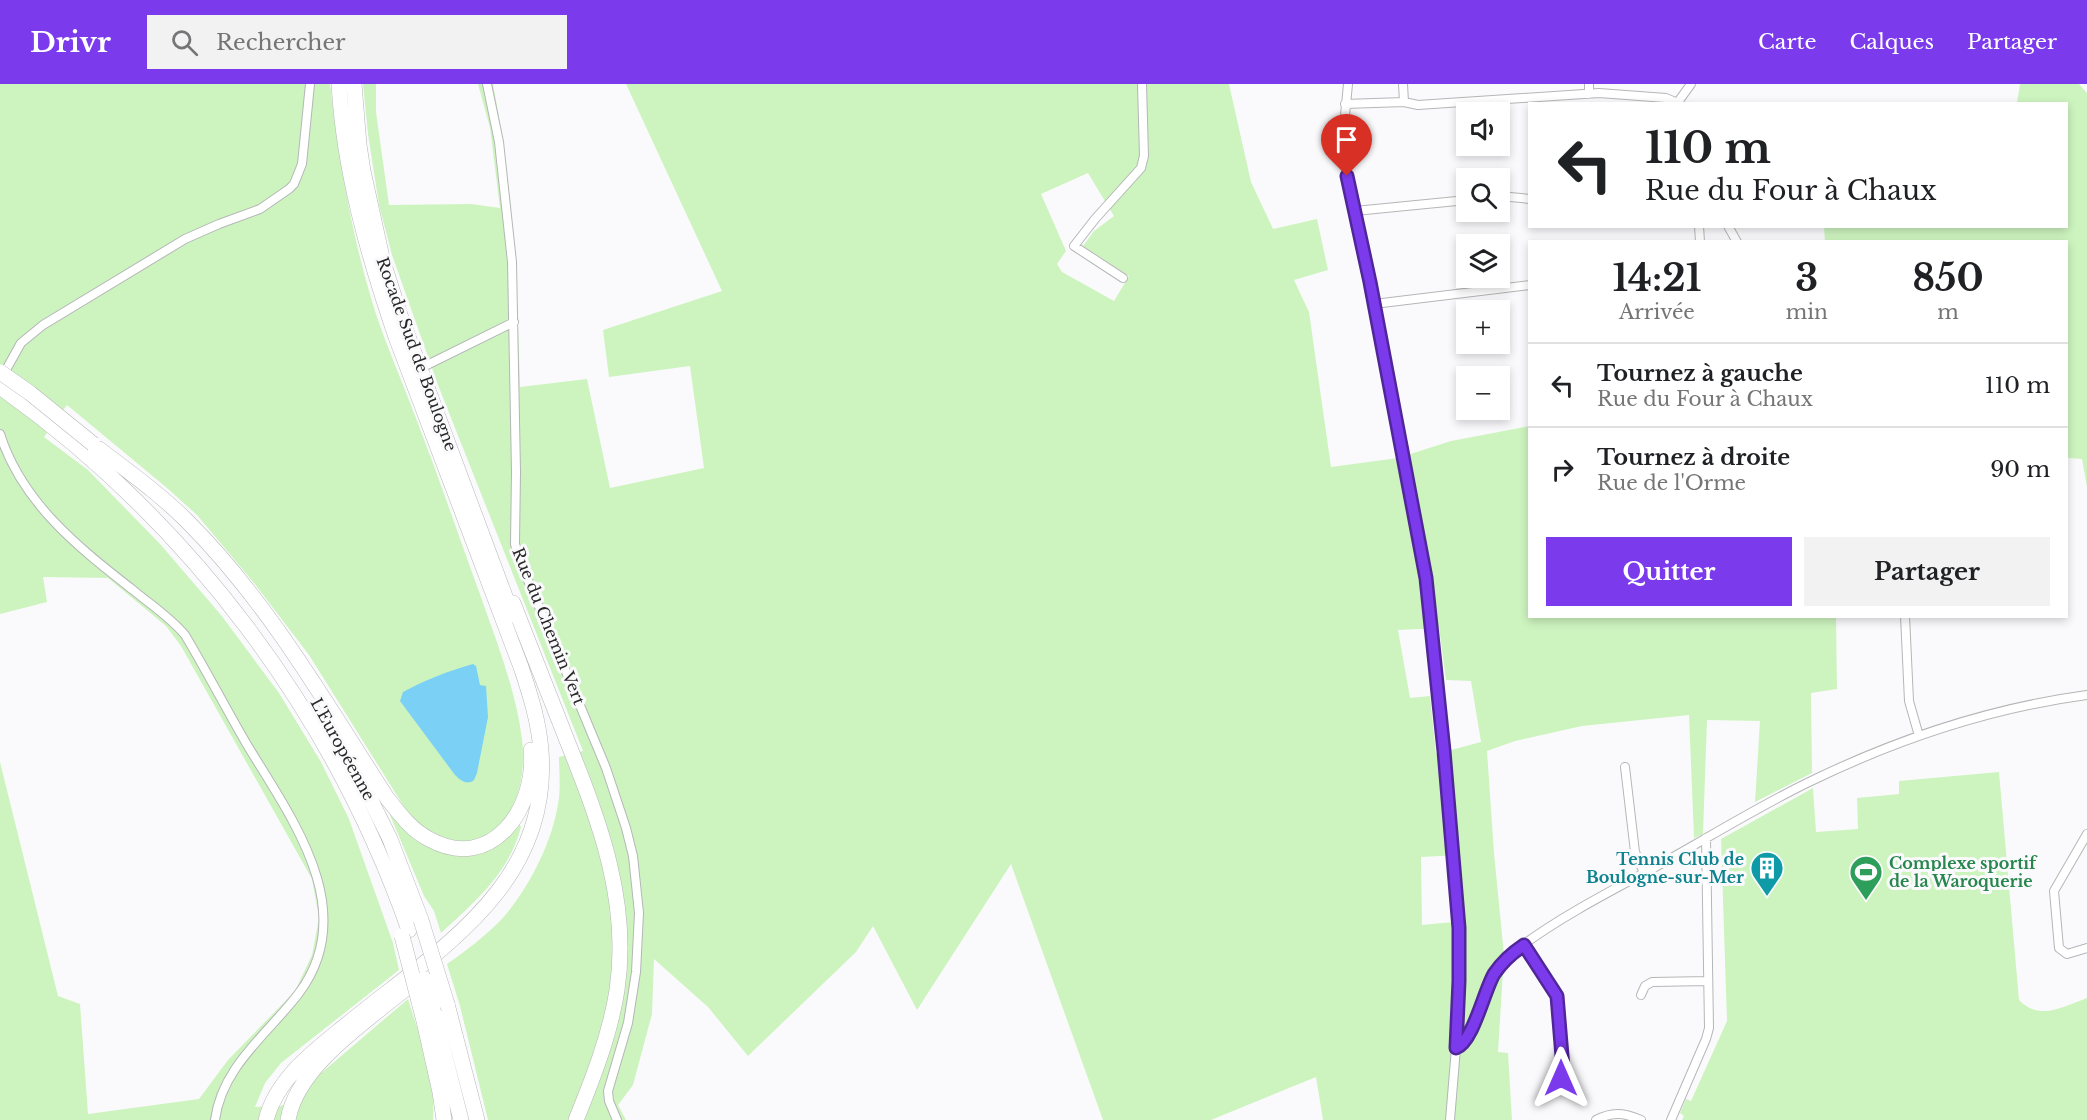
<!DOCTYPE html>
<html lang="fr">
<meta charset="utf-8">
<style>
:root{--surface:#fff;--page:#f2f2f2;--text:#202124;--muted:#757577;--line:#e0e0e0;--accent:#7c3aed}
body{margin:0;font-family:"Libre Baskerville",serif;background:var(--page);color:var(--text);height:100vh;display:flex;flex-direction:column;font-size:22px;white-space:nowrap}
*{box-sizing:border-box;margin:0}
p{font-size:20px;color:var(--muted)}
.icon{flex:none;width:33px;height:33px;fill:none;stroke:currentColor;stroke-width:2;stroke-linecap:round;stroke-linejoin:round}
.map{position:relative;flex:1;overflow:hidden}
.panel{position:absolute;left:1528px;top:156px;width:540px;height:378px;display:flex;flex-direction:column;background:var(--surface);border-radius:0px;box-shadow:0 3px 9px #0003}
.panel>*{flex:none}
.top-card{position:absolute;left:1528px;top:18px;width:540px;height:126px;border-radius:0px;box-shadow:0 3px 9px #0003;background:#fff;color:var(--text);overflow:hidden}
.controls{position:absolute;left:1456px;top:18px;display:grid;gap:12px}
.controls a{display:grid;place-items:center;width:54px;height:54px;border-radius:0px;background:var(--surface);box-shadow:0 3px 9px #0003;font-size:30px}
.pin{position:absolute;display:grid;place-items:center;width:51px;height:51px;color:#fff;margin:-62px -26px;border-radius:50% 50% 50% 0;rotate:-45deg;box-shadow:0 0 6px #0007}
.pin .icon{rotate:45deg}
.me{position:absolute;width:66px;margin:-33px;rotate:0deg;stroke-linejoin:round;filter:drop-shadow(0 0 4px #0008)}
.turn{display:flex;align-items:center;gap:21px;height:126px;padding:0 18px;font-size:27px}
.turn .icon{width:78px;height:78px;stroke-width:2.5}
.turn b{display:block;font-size:42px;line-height:51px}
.eta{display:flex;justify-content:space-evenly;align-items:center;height:102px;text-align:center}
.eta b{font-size:36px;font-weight:700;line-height:42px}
.button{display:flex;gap:12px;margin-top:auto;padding:12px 18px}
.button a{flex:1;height:69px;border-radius:0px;background:var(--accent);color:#fff;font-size:24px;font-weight:700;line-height:69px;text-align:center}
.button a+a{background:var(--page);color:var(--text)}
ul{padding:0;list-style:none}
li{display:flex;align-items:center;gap:18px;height:84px;padding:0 18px;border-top:2px solid var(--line)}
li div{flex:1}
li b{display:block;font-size:22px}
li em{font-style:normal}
header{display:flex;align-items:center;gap:36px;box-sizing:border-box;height:84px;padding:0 30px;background:var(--accent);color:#fff}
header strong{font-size:28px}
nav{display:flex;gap:33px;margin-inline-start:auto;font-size:21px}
.search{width:420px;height:54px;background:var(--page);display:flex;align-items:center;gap:15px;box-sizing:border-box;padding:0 21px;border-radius:0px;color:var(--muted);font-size:22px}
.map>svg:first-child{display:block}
</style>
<header>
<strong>Drivr</strong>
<div class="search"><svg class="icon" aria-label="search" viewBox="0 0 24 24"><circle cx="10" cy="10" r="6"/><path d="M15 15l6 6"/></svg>Rechercher</div>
<nav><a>Carte</a><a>Calques</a><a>Partager</a></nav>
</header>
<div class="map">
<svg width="2087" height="1036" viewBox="0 0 2087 1036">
<rect width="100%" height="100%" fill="#fafafc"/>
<!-- green -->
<path fill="#cdf4bf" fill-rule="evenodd" d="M0 0H330C339 73 350 143 371 214 383 255 402 296 417 337 440 396 460 456 482 516 498 561 516 608 522 655 525 679 522 705 511 726L521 743C509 789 475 818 441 849L434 827 424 812 390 731 403 721 309 571 254 499 197 431 167 404 67 321 44 353 88 386 161 461 221 531 279 609 321 678 349 735 393 859 399 886 281 979 265 999 255 1023 281 1022 305 1009 320 990 408 915C420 953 436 996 433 1036H0V678L58 912 80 920 88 1030 199 1015 228 976 295 907 312 871 319 834 312 795 181 562 166 542 108 494 43 493 47 518 0 530Z
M363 0H376V28L389 121 471 120 500 124 490 44 478 0H493C513 102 517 199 520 303L587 295 610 404 704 384 690 282 609 293 603 246 722 207 626 0H1229L1251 98 1273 145 1317 135 1328 186 1294 196 1309 228 1331 383 1398 374 1451 357 1530 342V532L1836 533 1837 605 1811 609 1812 689 1755 718 1760 637 1707 636 1703 750 1694 754 1689 631 1582 642 1515 657 1487 667 1494 769 1504 871 1498 968 1508 969 1512 1036H1323L1316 993 1211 1036H1103L1011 780 917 926 873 842 856 868 748 972 708 923 654 875 652 930 633 1001 618 1021 626 1036H488L460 922 447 880C466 867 485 852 501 836 528 806 552 759 558 720 561 705 559 688 559 673L583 667 438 301 392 171 379 121 368 50ZM1088 89 1114 132 1094 147 1083 162 1129 192 1114 217 1062 188 1057 180 1066 167 1041 110ZM1439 544 1446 596 1471 597 1481 658 1436 670 1430 612 1410 614 1398 546ZM1459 771 1464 837 1422 841 1421 773Z
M2020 0H2079L2087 9V403L2082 375 2068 374 2067 367V158L1825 157 1824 143 2067 142V20L2017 19Z
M1999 688 2019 916C2039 937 2063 923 2087 914V1036H1682L1684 1032 1680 1029 1686 1015 1691 1017 1727 937 1721 755 1813 704 1816 748 1858 745 1857 714 1899 710V697Z"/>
<!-- water -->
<path fill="#7bd0f5" d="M473 580 476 582 480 601 486 602 488 633 477 689 474 696C467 702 460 696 455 691L400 617 403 608C425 596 448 587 473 580Z"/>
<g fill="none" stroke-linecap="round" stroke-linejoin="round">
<defs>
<path id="street" d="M487 0 499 58 512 178 516 388 515 460 520 477 606 684 626 744 633 772 639 829 636 888 628 939 608 1007 609 1017 617 1036
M1348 0 1343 52 1345 81 1370 198 1423 472 1439 609 1459 855 1457 952 1450 1036
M1403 0 1404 18
M1589 0V10
M1678 18 1691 0
M1345 20 1404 18 1418 21 1599 9 1666 14 1680 20
M1500 112 1530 115
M1355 127 1467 116
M1699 142 1700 158
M1728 142 1737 158
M1123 194 1074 162 1095 135 1141 84 1144 72 1142 0
M1374 220 1530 201
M421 284 514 238
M2 293 21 259 43 241 185 155 219 140 260 125 289 105 294 100 302 80 310 0
M0 350C22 419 78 463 133 506 151 521 170 533 185 551 206 586 225 623 246 659 289 731 362 825 299 909 269 949 222 982 215 1036
M1905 532 1909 617 1919 652
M1625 683 1635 768 1644 789
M2087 750 2054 807 2059 864 2067 870 2087 864
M1524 861 1557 912 1563 984 1558 999
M1641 911 1645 902 1652 898 1708 897
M1456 964C1473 958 1483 909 1493 893 1499 881 1509 872 1520 863 1566 829 1619 803 1668 776 1714 750 1760 722 1807 699 1895 656 1990 624 2087 611
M1596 1036C1613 1027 1625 1029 1641 1036
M1671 1036 1706 955 1709 944 1706 754"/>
<path id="highway" d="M354 0 359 61 363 87 383 178 400 231 512 531
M0 303C189 437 332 627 409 846
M99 365C129 388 160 410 187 437 268 518 325 618 387 714 399 729 411 746 429 755 492 790 537 723 531 666
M513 519C531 566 550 612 568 659 600 739 630 818 617 906 610 951 593 994 576 1036
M346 666 390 755 421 836
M447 920 477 1036
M434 929 461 1036
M424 937 440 1008 444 1036
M266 1036C276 997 310 970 340 946 432 869 552 805 541 667 539 638 530 610 521 583L396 253C368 171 344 87 339 0
M288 1036C297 981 369 936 410 901"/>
</defs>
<!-- street casing -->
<use href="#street" stroke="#b5b6b7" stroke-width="10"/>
<!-- highway casing -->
<use href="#highway" stroke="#b5b6b7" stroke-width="16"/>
<!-- street -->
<use href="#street" stroke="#fff" stroke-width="8"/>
<!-- highway -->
<use href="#highway" stroke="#fff" stroke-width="15"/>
<defs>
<path id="highway-bridge" d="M0 288 30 309 93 360
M421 836 447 920
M402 852 424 937
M424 895 434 929"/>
</defs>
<!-- highway-bridge casing -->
<use href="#highway-bridge" stroke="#b5b6b7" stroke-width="16" stroke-linecap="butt"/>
<!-- highway-bridge -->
<use href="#highway-bridge" stroke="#fff" stroke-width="15"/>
</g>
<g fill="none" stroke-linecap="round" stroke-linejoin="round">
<defs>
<path id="route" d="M1347 92 1370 198 1426 494 1444 667 1459 844V897L1456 964C1473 958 1484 907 1494 890 1502 878 1512 869 1524 861L1557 912 1563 984 1561 994"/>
</defs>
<!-- route casing -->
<use href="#route" stroke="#51269a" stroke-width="15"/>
<!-- route -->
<use href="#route" stroke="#7c3aed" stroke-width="10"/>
</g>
<!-- icons -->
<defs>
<symbol id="building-pin" viewBox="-11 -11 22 30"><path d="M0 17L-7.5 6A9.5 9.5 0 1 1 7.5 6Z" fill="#0f9aa8" stroke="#fafafc"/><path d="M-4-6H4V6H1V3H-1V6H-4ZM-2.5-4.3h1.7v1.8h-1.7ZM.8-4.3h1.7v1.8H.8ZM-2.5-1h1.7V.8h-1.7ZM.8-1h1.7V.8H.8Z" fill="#fff"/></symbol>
<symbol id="stadium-pin" viewBox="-11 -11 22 30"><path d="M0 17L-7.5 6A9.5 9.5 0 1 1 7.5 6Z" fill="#2e9e5b" stroke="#fafafc"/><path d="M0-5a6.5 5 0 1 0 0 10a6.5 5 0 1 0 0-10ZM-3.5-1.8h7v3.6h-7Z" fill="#fff"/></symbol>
</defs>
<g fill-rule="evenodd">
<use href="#building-pin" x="1748" y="765" width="38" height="52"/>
<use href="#stadium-pin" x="1847" y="769" width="38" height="52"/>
</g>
<g text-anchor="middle" stroke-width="6" stroke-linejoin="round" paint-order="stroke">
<!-- street labels -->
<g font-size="16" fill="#282828" stroke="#fafafc">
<text transform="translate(417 270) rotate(70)" y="6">Rocade Sud de Boulogne</text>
<text transform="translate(549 542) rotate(68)" y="6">Rue du Chemin Vert</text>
<text transform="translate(343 665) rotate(61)" y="6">L'Européenne</text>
</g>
<!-- culture labels -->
<g font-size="16" font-weight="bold" fill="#0d838f" stroke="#fafafc" text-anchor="end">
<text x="1744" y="781">Tennis Club de<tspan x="1744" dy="18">Boulogne-sur-Mer</tspan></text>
</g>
<!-- leisure labels -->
<g font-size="16" font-weight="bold" fill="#27864d" stroke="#fafafc" text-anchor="start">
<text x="1889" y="785">Complexe sportif<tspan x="1889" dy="18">de la Waroquerie</tspan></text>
</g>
</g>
</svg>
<div class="controls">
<a><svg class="icon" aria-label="sound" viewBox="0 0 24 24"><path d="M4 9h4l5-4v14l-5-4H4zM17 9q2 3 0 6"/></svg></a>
<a><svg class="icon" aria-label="search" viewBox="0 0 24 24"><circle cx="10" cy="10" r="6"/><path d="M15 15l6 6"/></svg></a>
<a><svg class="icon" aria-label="layers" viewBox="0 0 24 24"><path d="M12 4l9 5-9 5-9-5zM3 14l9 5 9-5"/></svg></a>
<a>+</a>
<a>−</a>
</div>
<div class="pin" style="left:1347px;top:92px;background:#d93025"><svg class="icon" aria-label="arrive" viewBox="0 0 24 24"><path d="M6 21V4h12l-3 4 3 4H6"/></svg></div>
<svg class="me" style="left:1561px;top:994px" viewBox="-20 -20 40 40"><path d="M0-17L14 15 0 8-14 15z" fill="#7c3aed" stroke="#fff" stroke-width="4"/></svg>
<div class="top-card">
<div class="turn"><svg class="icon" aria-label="left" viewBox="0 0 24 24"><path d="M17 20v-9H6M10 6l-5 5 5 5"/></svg><div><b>110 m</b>Rue du Four à Chaux</div></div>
</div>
<section class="panel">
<div class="eta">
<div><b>14:21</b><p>Arrivée</p></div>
<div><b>3</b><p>min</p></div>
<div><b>850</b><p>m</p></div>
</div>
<ul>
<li><svg class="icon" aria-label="left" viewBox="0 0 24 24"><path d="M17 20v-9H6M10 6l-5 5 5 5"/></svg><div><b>Tournez à gauche</b><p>Rue du Four à Chaux</p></div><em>110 m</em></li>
<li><svg class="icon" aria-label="right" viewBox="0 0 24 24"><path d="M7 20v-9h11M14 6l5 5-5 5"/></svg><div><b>Tournez à droite</b><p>Rue de l'Orme</p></div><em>90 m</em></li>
</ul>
<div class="button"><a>Quitter</a><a>Partager</a></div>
</section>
</div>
